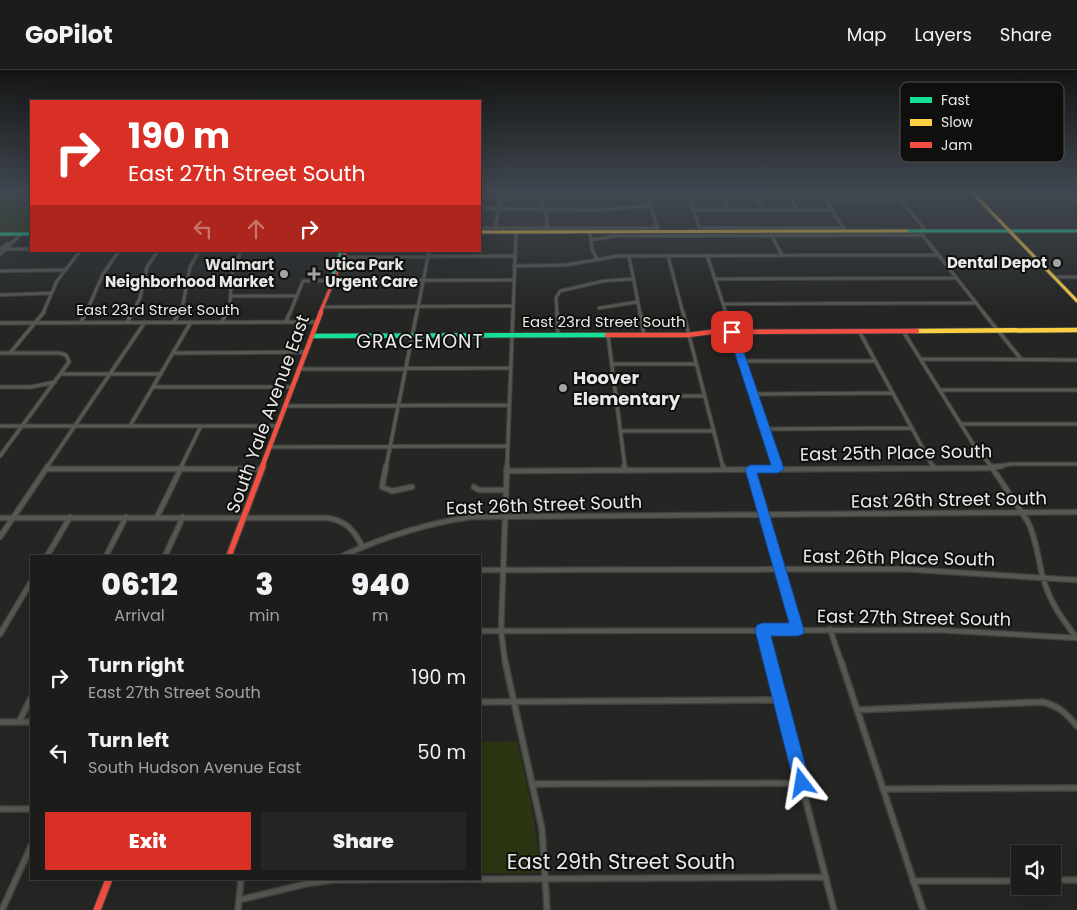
<!DOCTYPE html>
<style>
:root{--surface:#1c1c1b;--page:#252524;--text:#f1f3f6;--muted:#a0a1a3;--line:#3a3a3a;--accent:#d93025}
body{margin:0;font-family:Poppins,sans-serif;background:var(--page);color:var(--text);height:100vh;display:flex;flex-direction:column;font-size:19px;white-space:nowrap}
*{box-sizing:border-box;margin:0}
p{font-size:16px;color:var(--muted)}
.icon{flex:none;width:28px;height:28px;fill:none;stroke:currentColor;stroke-width:2;stroke-linecap:round;stroke-linejoin:round}
.map{position:relative;flex:1;overflow:hidden}
.sheet{position:absolute;left:30px;top:485px;width:451px;height:325px;display:flex;flex-direction:column;background:var(--surface);border-radius:0px;box-shadow:0 5px 20px #0002,0 0 0 1px var(--line)}
.sheet>*{flex:none}
.banner{position:absolute;left:30px;top:30px;width:451px;height:152px;border-radius:0px;box-shadow:0 5px 20px #0002,0 0 0 1px var(--line);background:#d93025;color:#fff;overflow:hidden}
.tools{position:absolute;left:1011px;top:775px;display:grid;gap:10px}
.tools a{display:grid;place-items:center;width:50px;height:50px;border-radius:0px;background:var(--surface);box-shadow:0 5px 20px #0002,0 0 0 1px var(--line);font-size:25px}
.pin{position:absolute;display:grid;place-items:center;width:42px;height:42px;color:#fff;margin:-21px;border-radius:10px;box-shadow:0 2px 8px #0006}
.me{position:absolute;width:55px;margin:-28px;rotate:346deg;stroke-linejoin:round;filter:drop-shadow(0 0 4px #0008)}
.turn{display:flex;align-items:center;gap:18px;height:105px;padding:0 15px;font-size:22px}
.turn .icon{width:65px;height:65px;stroke-width:2.5}
.turn b{display:block;font-size:35px;line-height:42px}
.lanes{display:flex;align-items:center;height:48px;padding:0 15px;background:#0003;justify-content:center;gap:25px;direction:ltr}
.lanes .off{opacity:.35}
.eta{display:flex;justify-content:space-evenly;align-items:center;height:85px;text-align:center}
.eta b{font-size:30px;font-weight:800;line-height:35px}
.cta{display:flex;gap:10px;margin-top:auto;padding:10px 15px}
.cta a{flex:1;height:58px;border-radius:0px;background:var(--accent);color:#fff;font-size:20px;font-weight:800;line-height:58px;text-align:center}
.cta a+a{background:var(--page);color:var(--text)}
ul{padding:0;list-style:none}
li{display:flex;align-items:center;gap:15px;height:75px;padding:0 15px}
li div{flex:1}
li b{display:block;font-size:19px}
li em{font-style:normal}
header{display:flex;align-items:center;gap:30px;box-sizing:border-box;height:70px;padding:0 25px;background:var(--surface);border-bottom:1px solid var(--line)}
header strong{font-size:24px}
nav{display:flex;gap:28px;margin-inline-start:auto;font-size:18px}
.map>svg:first-child{display:block}
</style>
<header>
<strong>GoPilot</strong>
<nav><a>Map</a><a>Layers</a><a>Share</a></nav>
</header>
<div class="map">
<svg width="1077" height="840" viewBox="0 0 1077 840">
<rect width="100%" height="100%" fill="#252624"/>
<!-- green -->
<path fill="#2c3512" d="M0 121H31V161H0Z
M517 671C527 715 538 758 539 803H480V672Z"/>
<g fill="none" stroke-linecap="round" stroke-linejoin="round">
<defs>
<path id="street-far3" d="M539 121 547 147V160
M571 121H598
M649 121 650 133 658 160
M687 121 700 159
M721 121 728 140
M754 121 763 140
M787 121 797 140
M820 121 844 159
M1059 121 1077 133
M826 130H901L926 161
M480 138 595 140 651 136
M694 140H831
M480 158H658
M700 158H843
M495 160 502 121
M590 162 592 179 597 189
M921 163 984 243
M771 164 782 185
M591 170 615 166 923 165
M0 179 8 174
M6 179H31
M0 184 21 164
M707 185 726 243
M629 186 640 243
M668 186 683 243
M344 187 515 186
M514 196 566 195 618 186 939 185
M0 201 64 200
M1054 207H1077
M715 209 957 208
M0 225 52 223
M231 226H297
M723 234 977 233
M322 237 513 236
M599 238 637 232
M43 243 57 211 80 181
M86 243 103 204 119 181
M132 243 140 228 147 197 158 181
M179 243 183 234 190 197 199 181
M226 243 230 234 232 202 241 181
M290 243 303 211 514 210
M417 243 429 181
M513 243 516 163
M557 243 556 228 560 221 603 211 633 209"/>
<path id="street-far2" d="M557 242 558 265
M640 242 644 265
M683 242 723 397
M726 242 777 397
M983 242 1021 289
M127 252 133 242
M174 252 179 242
M222 252 227 242
M286 252 290 242
M0 253 317 252
M80 253 87 242
M859 261 933 397
M903 261 975 377 992 397
M608 265 625 397
M0 283H59L66 285 69 292 0 386
M10 283 44 242
M173 283 306 282
M921 289 1077 290
M742 291H875
M612 294H696
M299 299 510 298
M61 304H161
M0 317H31L55 312
M153 317H292
M940 320H1077
M753 324 893 323
M615 326H705
M285 336 509 335
M961 354H1077
M0 356H278
M130 356 191 252
M765 359 912 358
M620 361H714
M270 377 507 376
M47 397 145 252
M181 397 201 356
M386 397 417 242
M507 397 513 242
M994 397 1011 394H1077"/>
<path id="street-far1" d="M386 396 382 417 392 421 412 417
M624 396 625 400
M723 396 724 399
M777 396 778 399
M933 396 934 398
M991 396 1028 452C1036 468 1038 487 1042 504 1048 529 1061 548 1077 568
M46 399H262
M751 399 798 560
M506 401 987 398 1002 396
M474 417 479 420H506
M157 447 182 396
M0 448H328C346 451 354 460 362 476
M0 467 48 396
M47 486 70 447
M106 486 126 447
M165 486 183 447
M342 486C384 467 426 453 472 447L1077 442
M480 500 903 499 1077 510
M830 559 841 592
M762 560 770 592
M480 561 938 560 1077 568
M0 564 31 512
M505 592 501 560 507 396"/>
<path id="street" d="M505 591 542 759 547 840
M770 591 834 840
M841 591 923 840
M480 632 780 630
M857 640 1042 632C1058 635 1067 644 1077 656
M0 652H31
M19 652 31 628
M534 714 802 713
M883 719 1077 718
M0 739H31
M1052 810H1077
M913 811H1020
M239 830 306 814 333 810 826 807
M2 840 31 776
M238 840 241 809"/>
<path id="fast-far1" d="M907 161H1077
M0 164H31
M332 208 341 181"/>
<path id="fast" d="M312 266 607 265"/>
<path id="slow-far1" d="M971 121 1077 231
M480 162 907 161"/>
<path id="slow" d="M917 261 1077 260"/>
<path id="jam-far3" d="M320 243 346 181"/>
<path id="jam-far2" d="M607 265H688L711 262 917 261
M262 397 321 242"/>
<path id="jam-far1" d="M229 486 263 396"/>
<path id="jam" d="M97 840 109 809"/>
</defs>
<!-- street-far3 casing -->
<use href="#street-far3" stroke="#40413f" stroke-width="4.5"/>
<!-- street-far2 casing -->
<use href="#street-far2" stroke="#40413f" stroke-width="5"/>
<!-- street-far1 casing -->
<use href="#street-far1" stroke="#40413f" stroke-width="7"/>
<!-- street casing -->
<use href="#street" stroke="#40413f" stroke-width="8"/>
<!-- fast-far1 casing -->
<use href="#fast-far1" stroke="#40413f" stroke-width="5"/>
<!-- fast casing -->
<use href="#fast" stroke="#40413f" stroke-width="6"/>
<!-- slow-far1 casing -->
<use href="#slow-far1" stroke="#40413f" stroke-width="5"/>
<!-- slow casing -->
<use href="#slow" stroke="#40413f" stroke-width="6"/>
<!-- jam-far3 casing -->
<use href="#jam-far3" stroke="#40413f" stroke-width="5"/>
<!-- jam-far2 casing -->
<use href="#jam-far2" stroke="#40413f" stroke-width="6"/>
<!-- jam-far1 casing -->
<use href="#jam-far1" stroke="#40413f" stroke-width="8"/>
<!-- jam casing -->
<use href="#jam" stroke="#40413f" stroke-width="9"/>
<!-- street-far3 -->
<use href="#street-far3" stroke="#555751" stroke-width="2.5"/>
<!-- street-far2 -->
<use href="#street-far2" stroke="#555751" stroke-width="3"/>
<!-- street-far1 -->
<use href="#street-far1" stroke="#555751" stroke-width="4.5"/>
<!-- street -->
<use href="#street" stroke="#555751" stroke-width="5"/>
<!-- fast-far1 -->
<use href="#fast-far1" stroke="#16e098" stroke-width="3"/>
<!-- fast -->
<use href="#fast" stroke="#16e098" stroke-width="4.5"/>
<!-- slow-far1 -->
<use href="#slow-far1" stroke="#ffcf43" stroke-width="3"/>
<!-- slow -->
<use href="#slow" stroke="#ffcf43" stroke-width="4.5"/>
<!-- jam-far3 -->
<use href="#jam-far3" stroke="#f24e42" stroke-width="3"/>
<!-- jam-far2 -->
<use href="#jam-far2" stroke="#f24e42" stroke-width="4.5"/>
<!-- jam-far1 -->
<use href="#jam-far1" stroke="#f24e42" stroke-width="5.5"/>
<!-- jam -->
<use href="#jam" stroke="#f24e42" stroke-width="7"/>
</g>
<!-- sky -->
<linearGradient id="sky" x2="0" y2="1"><stop stop-color="#141514"/><stop offset="0.51" stop-color="#404750"/><stop offset="1" stop-color="#404750" stop-opacity="0"/></linearGradient>
<rect width="1077" height="239" fill="url(#sky)"/>
<!-- route -->
<path fill="#1a73e8" stroke="#114b97" d="M732 259 737 262 784 399 778 403H757L804 560 803 564 798 566H771L810 713 807 718 802 721 796 718 794 713 755 560 757 555 762 553H789L745 399 750 395H771L728 262Z"/>
<!-- markers -->
<g fill="#a4a5a3" stroke="#0f0f0d" stroke-width="2">
<circle cx="1057" cy="193" r="5"/>
<circle cx="284" cy="204" r="5"/>
<path d="M311.5 196.5h5v5h5v5h-5v5h-5v-5h-5v-5h5z"/>
<circle cx="563" cy="318" r="5"/>
</g>
<g text-anchor="middle" stroke-width="4" stroke-linejoin="round" paint-order="stroke">
<!-- far-poi labels -->
<g font-size="15" font-weight="bold" fill="#e9eae8" stroke="#0f0f0d" text-anchor="end">
<text x="1047" y="198">Dental Depot</text>
<text x="274" y="200">Walmart<tspan x="274" dy="17">Neighborhood Market</tspan></text>
<text x="325" y="200" text-anchor="start">Utica Park<tspan x="325" dy="17">Urgent Care</tspan></text>
</g>
<!-- far-street labels -->
<g font-size="15" fill="#e9eae8" stroke="#0f0f0d">
<text x="158" y="245">East 23rd Street South</text>
<text x="604" y="257">East 23rd Street South</text>
</g>
<!-- poi labels -->
<g font-size="18" font-weight="bold" fill="#e9eae8" stroke="#0f0f0d" text-anchor="start">
<text x="573" y="314">Hoover<tspan x="573" dy="21">Elementary</tspan></text>
</g>
<!-- street labels -->
<g font-size="18" fill="#e9eae8" stroke="#0f0f0d">
<text transform="translate(268 344) rotate(-70)" y="6">South Yale Avenue East</text>
<text transform="translate(896 383) rotate(-1)" y="6">East 25th Place South</text>
<text transform="translate(949 430) rotate(-1)" y="6">East 26th Street South</text>
<text transform="translate(544 435) rotate(-2)" y="6">East 26th Street South</text>
<text transform="translate(899 488) rotate(1)" y="6">East 26th Place South</text>
<text transform="translate(914 548) rotate(1)" y="6">East 27th Street South</text>
</g>
<!-- neighbourhood labels -->
<g font-size="19" letter-spacing="1" fill="#e9eae8" stroke="#0f0f0d">
<text x="420" y="278">GRACEMONT</text>
</g>
<!-- near-street labels -->
<g font-size="21" fill="#e9eae8" stroke="#0f0f0d">
<text x="621" y="799">East 29th Street South</text>
</g>
</g>
<!-- legend -->
<rect x="900" y="12" width="164" height="80" rx="8" fill="#0f0f0d" stroke="#50514f" stroke-width="1"/>
<rect x="910" y="27" width="22" height="6" fill="#16e098"/>
<rect x="910" y="49" width="22" height="7" fill="#ffcf43"/>
<rect x="910" y="72" width="22" height="6" fill="#f24e42"/>
<g font-size="14" fill="#e9eae8">
<text x="941" y="35">Fast</text>
<text x="941" y="57">Slow</text>
<text x="941" y="80">Jam</text>
</g>
</svg>
<div class="tools">
<a><svg class="icon" aria-label="sound" viewBox="0 0 24 24"><path d="M4 9h4l5-4v14l-5-4H4zM17 9q2 3 0 6"/></svg></a>
</div>
<div class="pin" style="left:732px;top:262px;background:#d93025"><svg class="icon" aria-label="arrive" viewBox="0 0 24 24"><path d="M6 21V4h12l-3 4 3 4H6"/></svg></div>
<svg class="me" style="left:802px;top:713px" viewBox="-20 -20 40 40"><path d="M0-17L14 15 0 8-14 15z" fill="#1a73e8" stroke="#fff" stroke-width="4"/></svg>
<div class="banner">
<div class="turn"><svg class="icon" aria-label="right" viewBox="0 0 24 24"><path d="M7 20v-9h11M14 6l5 5-5 5"/></svg><div><b>190 m</b>East 27th Street South</div></div>
<div class="lanes"><svg class="icon off" aria-label="left" viewBox="0 0 24 24"><path d="M17 20v-9H6M10 6l-5 5 5 5"/></svg><svg class="icon off" aria-label="ahead" viewBox="0 0 24 24"><path d="M12 20V5M6 11l6-6 6 6"/></svg><svg class="icon" aria-label="right" viewBox="0 0 24 24"><path d="M7 20v-9h11M14 6l5 5-5 5"/></svg></div>
</div>
<section class="sheet">
<div class="eta">
<div><b>06:12</b><p>Arrival</p></div>
<div><b>3</b><p>min</p></div>
<div><b>940</b><p>m</p></div>
</div>
<ul>
<li><svg class="icon" aria-label="right" viewBox="0 0 24 24"><path d="M7 20v-9h11M14 6l5 5-5 5"/></svg><div><b>Turn right</b><p>East 27th Street South</p></div><em>190 m</em></li>
<li><svg class="icon" aria-label="left" viewBox="0 0 24 24"><path d="M17 20v-9H6M10 6l-5 5 5 5"/></svg><div><b>Turn left</b><p>South Hudson Avenue East</p></div><em>50 m</em></li>
</ul>
<div class="cta"><a>Exit</a><a>Share</a></div>
</section>
</div>
